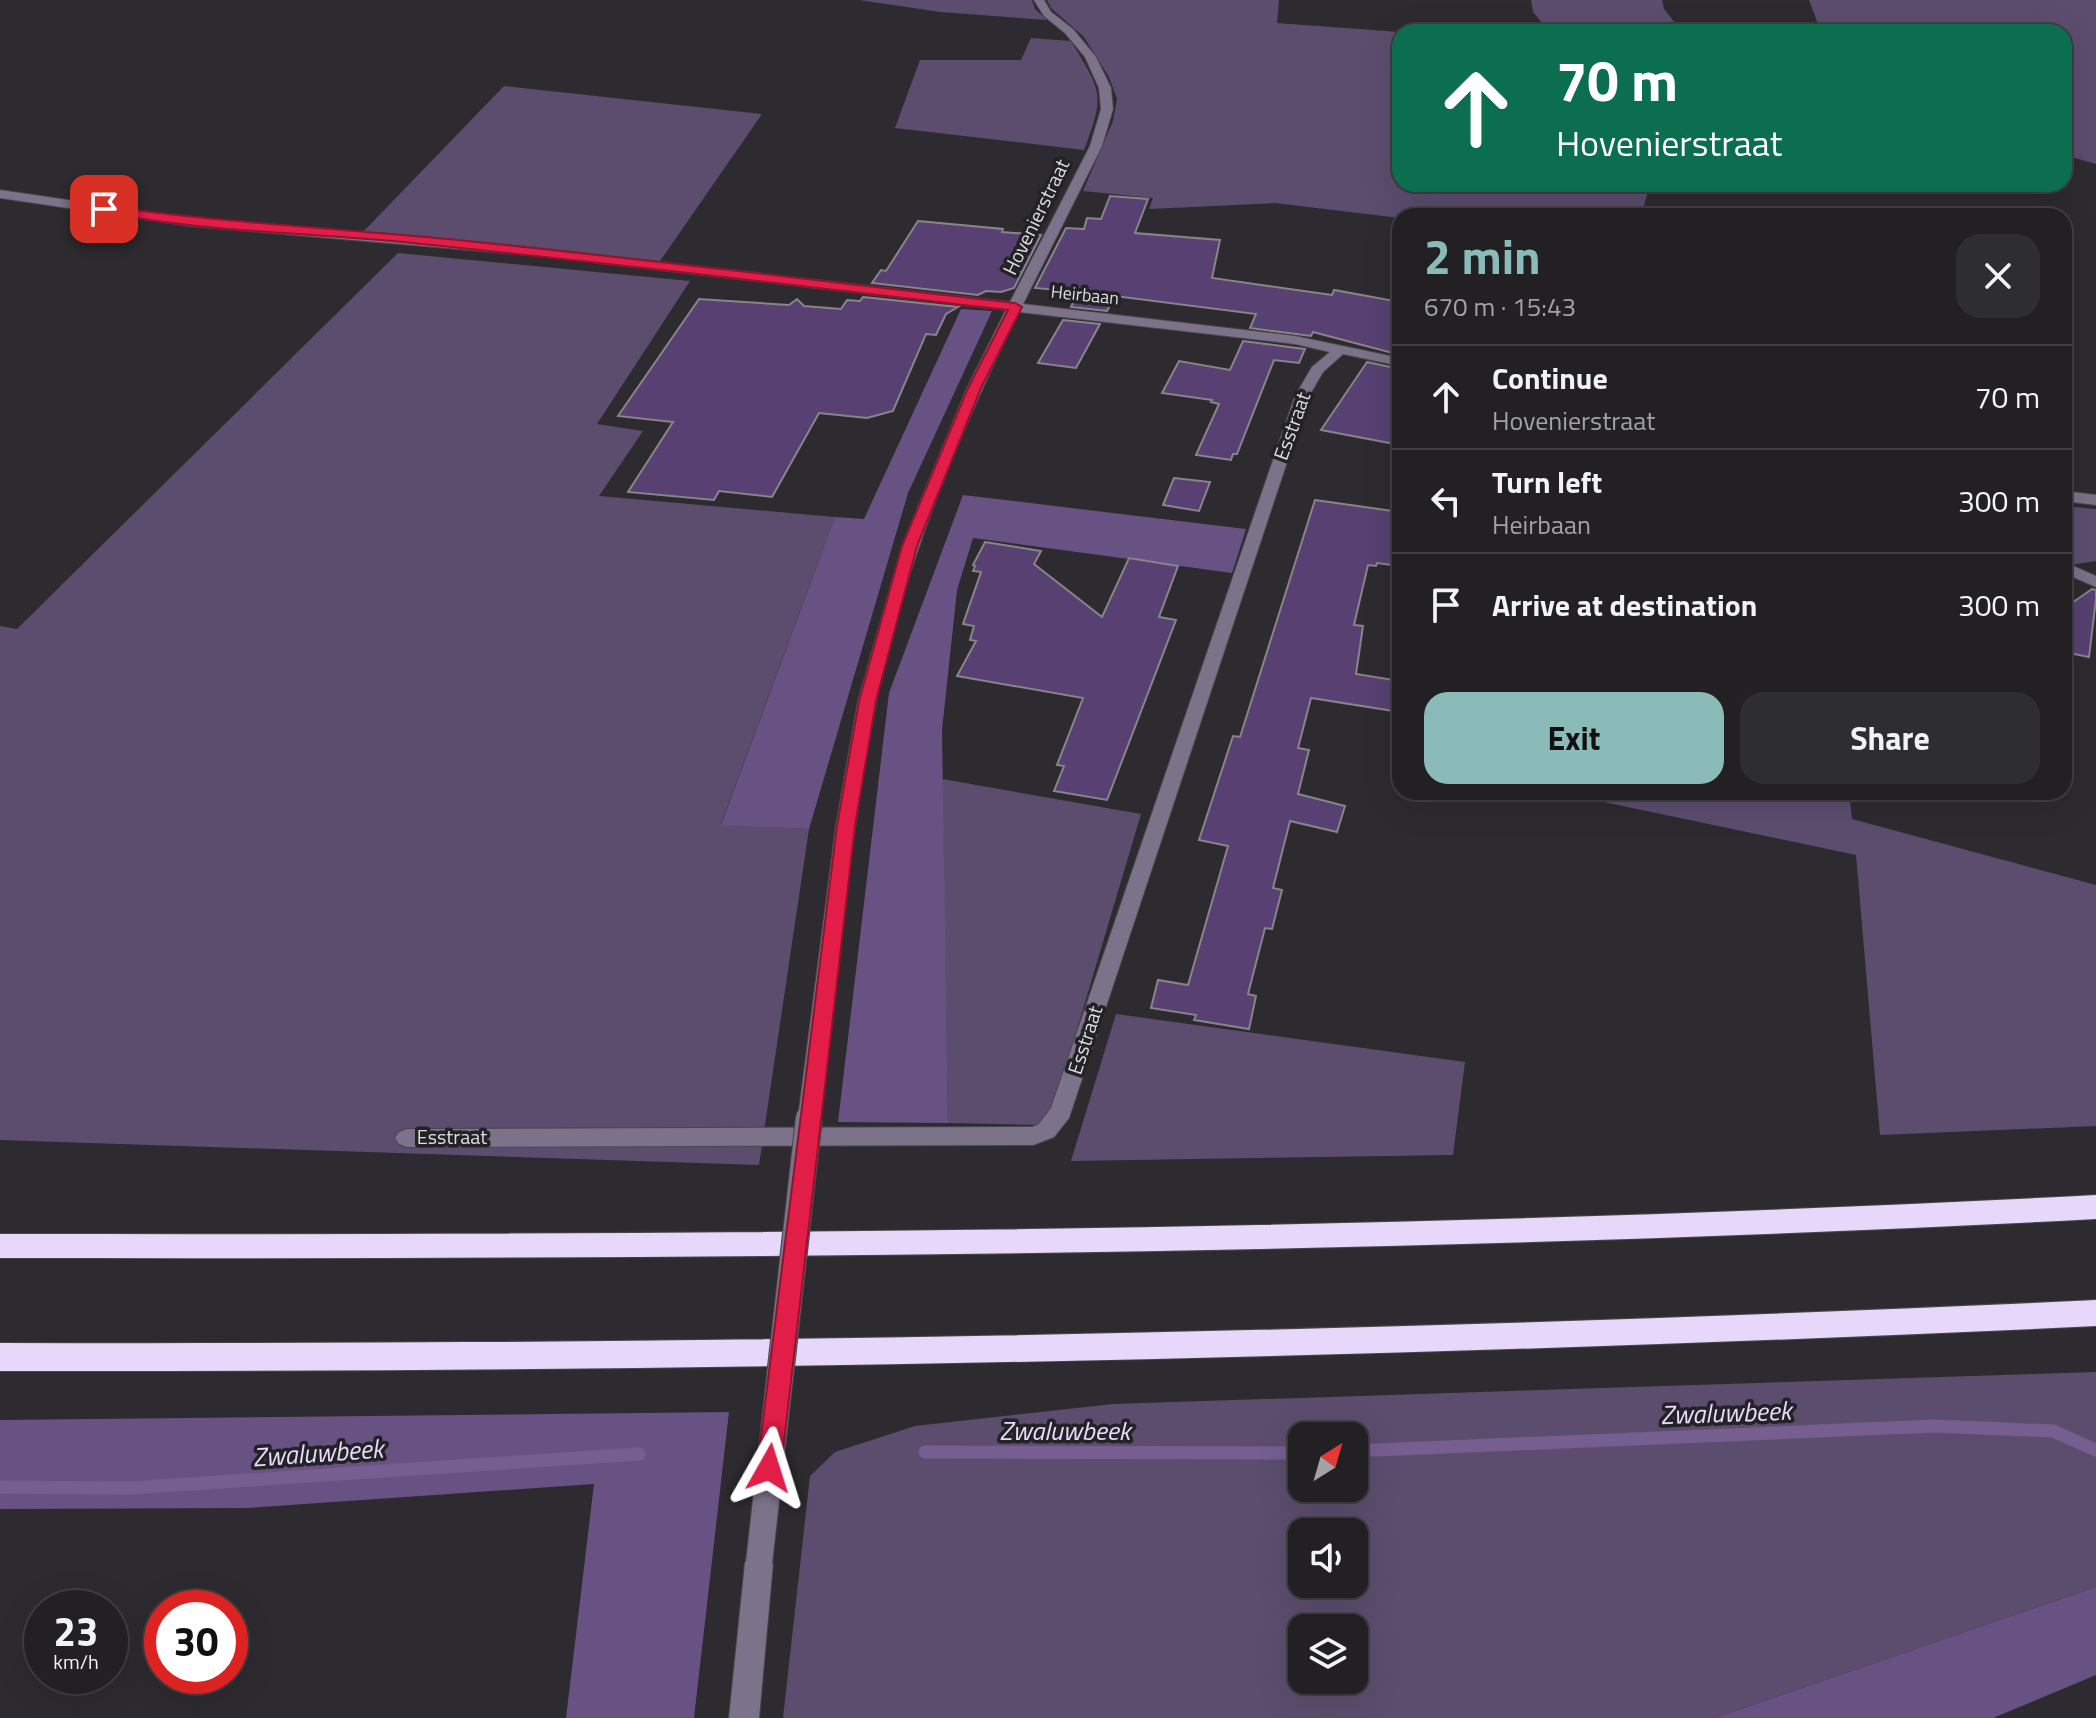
<!DOCTYPE html>
<meta charset="utf-8">
<style>
:root{--surface:#222023;--page:#2e2d30;--text:#f1f3f6;--muted:#a2a3a6;--line:#3f3e41;--accent:#8bbbb9}
body{margin:0;font-family:"Titillium Web",sans-serif;background:var(--page);color:var(--text);height:100vh;display:flex;flex-direction:column;font-size:30px;white-space:nowrap}
*{box-sizing:border-box;margin:0}
p{font-size:26px;color:var(--muted)}
.icon{flex:none;width:44px;height:44px;fill:none;stroke:currentColor;stroke-width:2;stroke-linecap:round;stroke-linejoin:round}
.map{position:relative;flex:1;overflow:hidden}
.drawer{position:absolute;left:1392px;top:208px;width:680px;height:592px;display:flex;flex-direction:column;background:var(--surface);border-radius:24px;box-shadow:0 8px 32px #0002,0 0 0 2px var(--line)}
.drawer>*{flex:none}
.hud{position:absolute;left:1392px;top:24px;width:680px;height:168px;border-radius:24px;box-shadow:0 8px 32px #0002,0 0 0 2px var(--line);background:#0b6e4f;color:#fff;overflow:hidden}
.needle{width:52px;rotate:37deg}
.buttons{position:absolute;left:1288px;top:1422px;display:grid;gap:16px}
.buttons a{display:grid;place-items:center;width:80px;height:80px;border-radius:16px;background:var(--surface);box-shadow:0 8px 32px #0002,0 0 0 2px var(--line);font-size:40px}
.speed{position:absolute;left:24px;top:1590px;display:flex;gap:16px;font-size:40px;font-weight:700;text-align:center}
.speed>*{display:grid;place-content:center;width:104px;height:104px;border-radius:50%;background:var(--surface);box-shadow:0 8px 32px #0002,0 0 0 2px var(--line);line-height:1}
.speed small{font-size:20px;font-weight:400}
.speed .limit{border:12px solid #d22;background:#fff;color:#111}
.pin{position:absolute;display:grid;place-items:center;width:68px;height:68px;color:#fff;margin:-34px;border-radius:16px;box-shadow:0 4px 12px #0006}
.me{position:absolute;width:88px;margin:-44px;rotate:6deg;stroke-linejoin:round;filter:drop-shadow(0 0 6px #0008)}
.turn{display:flex;align-items:center;gap:28px;height:168px;padding:0 32px;font-size:36px}
.turn .icon{width:104px;height:104px;stroke-width:2.5}
.turn b{display:block;font-size:56px;line-height:68px}
.round{display:grid;place-items:center;flex:none;width:84px;height:84px;border-radius:24px;background:var(--page)}
.overview{display:flex;align-items:center;justify-content:space-between;height:136px;padding:0 32px}
h1{font-size:48px;font-weight:700;line-height:60px;color:var(--accent)}
.action{display:flex;gap:16px;margin-top:auto;padding:16px 32px}
.action a{flex:1;height:92px;border-radius:24px;background:var(--accent);color:#111;font-size:32px;font-weight:700;line-height:92px;text-align:center}
.action a+a{background:var(--page);color:var(--text)}
ul{padding:0;list-style:none}
li{display:flex;align-items:center;gap:24px;height:104px;padding:0 32px;border-top:2px solid var(--line)}
li div{flex:1}
li b{display:block;font-size:30px}
li em{font-style:normal}
.map>svg:first-child{display:block}
</style>
<div class="map">
<svg width="2096" height="1718" viewBox="0 0 2096 1718">
<rect width="100%" height="100%" fill="#2d2b2f"/>
<!-- green -->
<path fill="#5c4d6e" fill-rule="evenodd" d="M859 0H1032L1035 9 1047 20 940 12Z
M1047 0H1279L1277 23 1400 32V184H1650L1641 216 1400 218 1275 203 1149 209 1153 198 1083 191 1113 121 1117 99 1109 77 1084 37 1051 8Z
M1531 0H1662L1664 9 1682 32H1550L1533 12Z
M1809 0H2096V164L2064 155V32H1821Z
M1031 38 1071 41C1101 92 1106 92 1084 150L895 128 920 60H1021Z
M504 86 762 114 658 264 363 232Z
M398 253 690 281 597 424 643 431 599 496 835 517 721 824 809 829 759 1165 0 1140V626L17 629Z
M2064 506 2096 509V561L2071 565 2064 562Z
M942 779 1141 814 1051 1117 1043 1125 948 1123Z
M1556 792H1849L1852 819 2096 885V1126L1880 1135 1856 855Z
M1116 1014 1465 1062 1453 1155 1071 1161Z
M2096 1372V1587L1715 1718H783L810 1476 835 1452 915 1426 1113 1404ZM1302 1436H1354V1488H1302ZM1302 1532H1354V1584H1302ZM1302 1628H1354V1680H1302Z"/>
<!-- forest -->
<path fill="#685284" d="M961 309 992 311 908 493 809 829 721 825 835 517 864 519Z
M963 495 1246 529 1232 573 973 538 957 590 942 730 948 1123 838 1122 889 693Z
M729 1412 694 1718H566L594 1484 248 1508 0 1509V1420Z
M2096 1587V1675L1993 1718H1715Z"/>
<g fill="none" stroke-linecap="round" stroke-linejoin="round">
<!-- stream -->
<path stroke="#765e91" stroke-width="13" d="M1354 1451 1934 1426 2053 1431 2096 1450
M925 1452 1302 1453
M0 1487 131 1488 639 1454"/>
</g>
<!-- building -->
<path fill="#584172" stroke="#87858a" stroke-width="2" d="M1110 196 1148 199 1135 233 1220 240 1212 278 1332 295 1334 290 1400 302V355L1313 332 1311 336 1250 328 1256 314 1115 296 1107 311 1071 307 1079 292 1035 288 1066 228 1084 229 1087 218 1101 219Z
M918 221 1003 229 1002 232 1041 235 1014 288 1001 292 986 291 978 295 872 283 881 270 886 271Z
M863 297 958 307 946 314 936 335 926 334 893 411 867 418 819 413 772 497 719 491 714 500 628 492 673 422 618 416 699 299 789 305 797 299 804 306 841 309 847 300 860 301Z
M1063 320 1100 324 1076 368 1038 363Z
M1243 341 1305 349 1299 363 1274 360 1237 454H1233L1231 460 1196 455 1219 404 1211 402 1212 400 1162 393 1179 361 1230 370Z
M1367 362 1400 369V445L1321 430Z
M1174 478 1210 482 1199 511 1163 505Z
M1315 500 1400 512V566L1377 563 1376 566 1368 565 1354 625 1363 626 1356 674 1400 681V712L1311 698 1298 748 1309 750 1298 794 1345 806 1337 832 1290 821 1273 888 1282 890 1272 929 1265 928 1248 994 1256 996 1249 1029 1194 1020 1196 1015 1151 1008 1158 980 1188 985 1228 846 1199 840 1233 736 1240 737Z
M985 542 1041 551 1034 564 1102 617 1129 558 1178 566 1159 617 1176 620 1107 800 1054 791 1064 766 1057 765 1083 698 957 676 976 641 970 640 974 626 963 624 981 572 973 571 975 566 973 565Z
M2092 589 2096 590V599L2089 657 2064 652 2069 605Z"/>
<g fill="none" stroke-linecap="round" stroke-linejoin="round">
<defs>
<path id="minor" d="M1034 0H1044L1051 12 1073 29 1096 57 1111 88 1113 109 1102 146 1023 304 1295 336 1400 358V366L1343 354 1323 372 1309 396 1069 1118 1054 1137 1033 1145 407 1147 399 1144 395 1138 399 1132 407 1129 1032 1127 1038 1125 1051 1108 1295 396 1312 367 1330 352 1295 344 1019 312C959 433 902 570 876 703 849 840 837 980 820 1118L817 1124 809 1127 801 1124 798 1118 836 826 858 701 902 546 967 388 1006 310 529 255 190 226 0 198V190L190 218 529 247 1010 302 1090 146 1101 109 1099 88 1085 57 1065 33 1044 16Z
M2064 491 2096 495V505L2064 501Z
M2064 562 2096 576V587L2064 573Z
M759 1550 769 1554 773 1563 759 1718H729L745 1563 749 1554Z"/>
<path id="highway" d="M2096 1195V1219C1398 1256 699 1259 0 1258V1234C699 1235 1398 1232 2096 1195Z
M2096 1300V1326C1398 1359 699 1372 0 1371V1343C699 1345 1398 1333 2096 1300Z"/>
</defs>
<!-- minor casing -->
<use href="#minor" stroke="#49474b" stroke-width="2"/>
<!-- highway casing -->
<use href="#highway" stroke="#49474b" stroke-width="2"/>
<!-- minor -->
<use href="#minor" fill="#7c7289" fill-rule="evenodd"/>
<!-- highway -->
<use href="#highway" fill="#e7d8fb" fill-rule="evenodd"/>
<defs>
<path id="minor-bridge" d="M759 1563 809 1118"/>
</defs>
<!-- minor-bridge casing -->
<use href="#minor-bridge" stroke="#49474b" stroke-width="28" stroke-linecap="butt"/>
<!-- minor-bridge -->
<use href="#minor-bridge" stroke="#7c7289" stroke-width="26"/>
</g>
<!-- route -->
<path fill="#e11d48" stroke="#92132f" stroke-width="2" d="M104 206C218 222 333 228 448 239 637 258 826 282 1015 303L1022 307 981 388 917 546 876 701 855 826 781 1468 778 1476 769 1479 761 1476 757 1468 837 826 859 701 902 546 968 388 1008 310C809 287 611 263 412 243 309 232 202 233 100 211L98 209Z"/>
<g text-anchor="middle" stroke-width="7" stroke-linejoin="round" paint-order="stroke">
<!-- far-street labels -->
<g font-size="18" fill="#dedde0" stroke="#232226">
<text transform="translate(1085 295) rotate(6)" y="6">Heirbaan</text>
</g>
<!-- street labels -->
<g font-size="20" fill="#dedde0" stroke="#232226">
<text transform="translate(1036 217) rotate(-64)" y="7">Hovenierstraat</text>
<text transform="translate(1292 426) rotate(-70)" y="7">Esstraat</text>
<text transform="translate(1085 1040) rotate(-72)" y="7">Esstraat</text>
<text x="452" y="1144">Esstraat</text>
</g>
<!-- near-water labels -->
<g font-size="26" font-style="italic" fill="#e8dafa" stroke="#232226">
<text transform="translate(1726 1413) rotate(-2)" y="9">Zwaluwbeek</text>
<text x="1065" y="1440">Zwaluwbeek</text>
<text transform="translate(318 1453) rotate(-4)" y="9">Zwaluwbeek</text>
</g>
</g>
</svg>
<div class="buttons">
<a><svg class="needle" viewBox="-14 -14 28 28"><path d="M0-13l5 13h-10z" fill="#e53935"/><path d="M0 13l5-13h-10z" fill="#a2a3a6"/></svg></a>
<a><svg class="icon" aria-label="sound" viewBox="0 0 24 24"><path d="M4 9h4l5-4v14l-5-4H4zM17 9q2 3 0 6"/></svg></a>
<a><svg class="icon" aria-label="layers" viewBox="0 0 24 24"><path d="M12 4l9 5-9 5-9-5zM3 14l9 5 9-5"/></svg></a>
</div>
<div class="speed"><div>23<small>km/h</small></div><div class="limit">30</div></div>
<div class="pin" style="left:104px;top:209px;background:#d93025"><svg class="icon" aria-label="arrive" viewBox="0 0 24 24"><path d="M6 21V4h12l-3 4 3 4H6"/></svg></div>
<svg class="me" style="left:769px;top:1468px" viewBox="-20 -20 40 40"><path d="M0-17L14 15 0 8-14 15z" fill="#e11d48" stroke="#fff" stroke-width="4"/></svg>
<div class="hud">
<div class="turn"><svg class="icon" aria-label="ahead" viewBox="0 0 24 24"><path d="M12 20V5M6 11l6-6 6 6"/></svg><div><b>70 m</b>Hovenierstraat</div></div>
</div>
<section class="drawer">
<div class="overview"><div><h1>2 min</h1><p>670 m · 15:43</p></div><a class="round"><svg class="icon" aria-label="close" viewBox="0 0 24 24"><path d="M6 6l12 12M18 6L6 18"/></svg></a></div>
<ul>
<li><svg class="icon" aria-label="ahead" viewBox="0 0 24 24"><path d="M12 20V5M6 11l6-6 6 6"/></svg><div><b>Continue</b><p>Hovenierstraat</p></div><em>70 m</em></li>
<li><svg class="icon" aria-label="left" viewBox="0 0 24 24"><path d="M17 20v-9H6M10 6l-5 5 5 5"/></svg><div><b>Turn left</b><p>Heirbaan</p></div><em>300 m</em></li>
<li><svg class="icon" aria-label="arrive" viewBox="0 0 24 24"><path d="M6 21V4h12l-3 4 3 4H6"/></svg><div><b>Arrive at destination</b></div><em>300 m</em></li>
</ul>
<div class="action"><a>Exit</a><a>Share</a></div>
</section>
</div>
